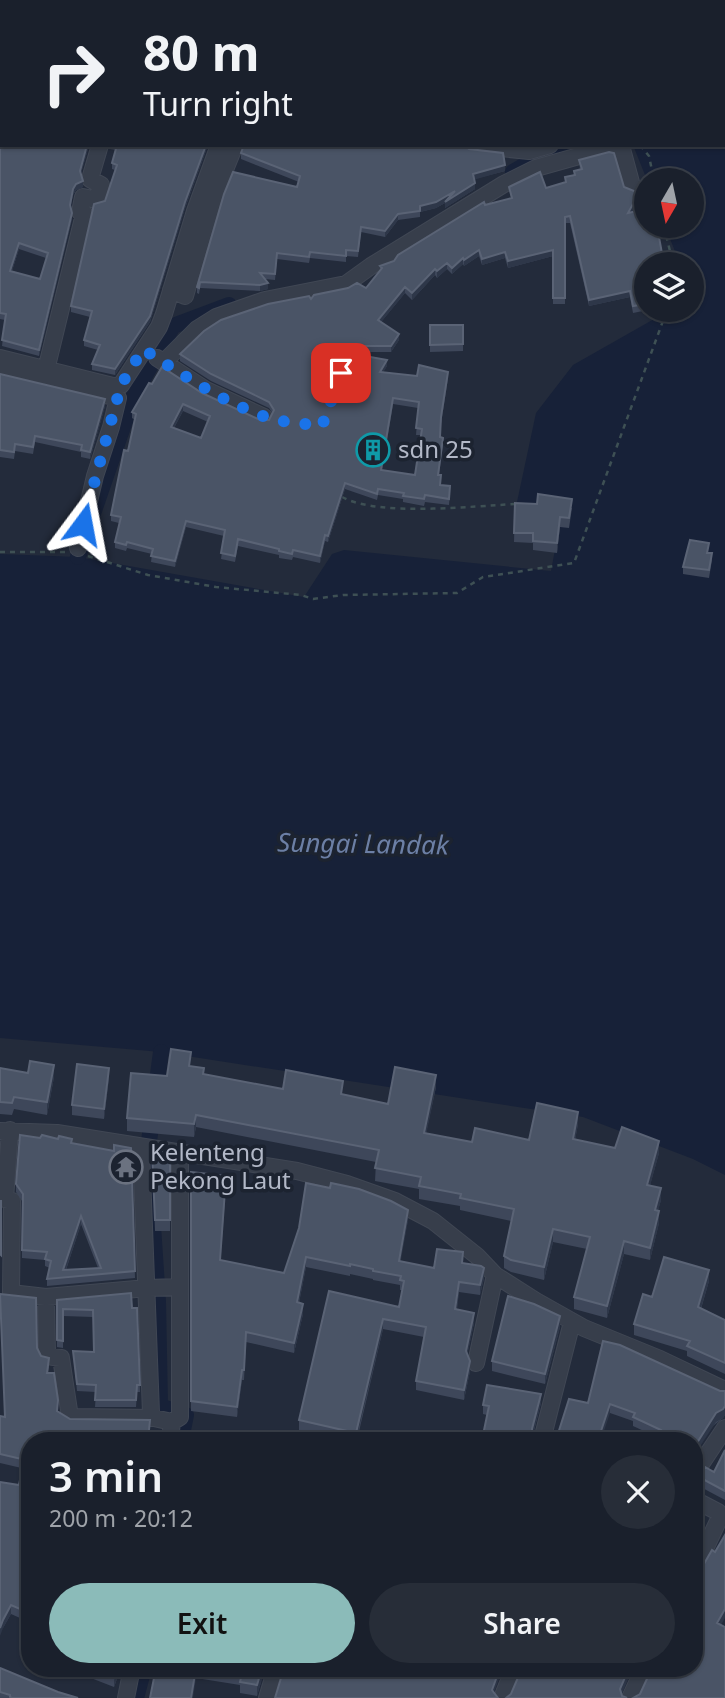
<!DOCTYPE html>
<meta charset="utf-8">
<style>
:root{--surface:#1a202c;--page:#272d38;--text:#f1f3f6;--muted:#9fa3a9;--line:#383e48;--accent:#8bbbb9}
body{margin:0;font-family:"Noto Sans",sans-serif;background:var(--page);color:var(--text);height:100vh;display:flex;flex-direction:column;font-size:26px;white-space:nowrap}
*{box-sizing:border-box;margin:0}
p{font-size:23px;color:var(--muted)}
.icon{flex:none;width:38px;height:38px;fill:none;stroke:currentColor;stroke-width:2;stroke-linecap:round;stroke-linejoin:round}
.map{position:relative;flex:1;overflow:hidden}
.panel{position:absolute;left:21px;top:1432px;width:682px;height:245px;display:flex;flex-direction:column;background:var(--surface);border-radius:28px;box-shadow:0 2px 5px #0004,0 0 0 2px var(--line)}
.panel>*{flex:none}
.guide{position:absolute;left:0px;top:0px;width:726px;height:147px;box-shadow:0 2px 5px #0004,0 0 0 2px var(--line);background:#1a202c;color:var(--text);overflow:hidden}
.needle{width:46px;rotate:189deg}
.buttons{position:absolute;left:634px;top:168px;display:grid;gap:14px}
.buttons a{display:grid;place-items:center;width:70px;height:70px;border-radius:50%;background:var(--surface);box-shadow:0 2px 5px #0004,0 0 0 2px var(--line);font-size:35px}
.pin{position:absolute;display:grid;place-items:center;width:60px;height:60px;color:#fff;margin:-30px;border-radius:14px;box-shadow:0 4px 10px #0006}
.me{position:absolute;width:77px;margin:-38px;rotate:13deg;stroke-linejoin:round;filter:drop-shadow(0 0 5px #0008)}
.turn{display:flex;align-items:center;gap:24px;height:147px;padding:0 28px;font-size:32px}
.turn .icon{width:91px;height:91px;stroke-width:2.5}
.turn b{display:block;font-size:49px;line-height:60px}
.round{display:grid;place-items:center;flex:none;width:74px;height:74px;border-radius:37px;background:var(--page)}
.summary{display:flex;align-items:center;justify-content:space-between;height:119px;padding:0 28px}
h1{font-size:42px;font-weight:600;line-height:52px}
.primary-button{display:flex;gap:14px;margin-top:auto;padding:14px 28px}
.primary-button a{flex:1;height:80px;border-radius:42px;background:var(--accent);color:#111;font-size:28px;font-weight:600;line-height:80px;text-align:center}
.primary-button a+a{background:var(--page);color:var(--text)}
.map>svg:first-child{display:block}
</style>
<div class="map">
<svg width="725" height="1698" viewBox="0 0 725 1698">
<rect width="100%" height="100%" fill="#232b3b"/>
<!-- water -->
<path fill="#172138" d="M575 0H725V1175L693 1159 583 1117 161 1052 0 1038V554L78 557 304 597 332 554 344 550 551 571 563 507 517 502 536 413 573 365 670 310H691L693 296 691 264H680L665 226H691V180H647L633 145H724V2Z"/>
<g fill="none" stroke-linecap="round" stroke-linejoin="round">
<!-- canal -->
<path stroke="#172138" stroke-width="16" d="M329 2 330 0
M531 154 541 156 579 145
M513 172 541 156
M78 557 134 395 173 326 229 305
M161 1052 148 1149 158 1302 160 1406 186 1415 181 1440
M136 1698 144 1668"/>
<defs>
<path id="minor" d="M139 0 141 2
M49 2 50 0
M199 2 201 0
M318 2 319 0
M0 46H2
M471 145 529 151 550 145
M610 148 622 149 632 186
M171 290 185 296 214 197 235 145
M0 358 113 386 121 385 159 327 164 314 195 211 219 145
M157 358 206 390 264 417
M164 362 197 329 216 317 265 300 346 284 371 266 504 184 536 168 618 145
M0 370 118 398 111 427 95 476 78 548
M46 370 83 218 84 213 80 212 83 197 97 200 101 185 90 179 100 145
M10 1130 5 1199 12 1201 11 1293 46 1297 147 1288 180 1287
M0 1131 57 1133 297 1171 347 1184 395 1201 433 1221 477 1256 495 1275 536 1301 584 1328 660 1359 725 1390
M141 1147 151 1413 154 1418 172 1422 170 1440
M46 1297 47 1356 61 1358 70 1417 154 1418
M476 1363 495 1275
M172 1422 180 1417V1153
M542 1440 572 1322
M695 1473 725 1428
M695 1500 718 1512 720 1517 695 1570
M126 1698 132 1668
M267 1698 276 1668
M502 1698 514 1668
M630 1698 644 1668"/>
</defs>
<!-- minor casing -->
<use href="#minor" stroke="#404754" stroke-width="18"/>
<!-- path -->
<path stroke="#3e5054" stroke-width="2.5" stroke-dasharray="5 5" stroke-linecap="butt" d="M592 0V2
M640 145 649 156 654 180
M664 226 673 264
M342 497C379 517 472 506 516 504
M0 552H65
M88 556 148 575 216 587 301 595 313 599 343 595 457 593 483 577 574 563 667 310"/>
<!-- minor -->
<use href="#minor" stroke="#373e4b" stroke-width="16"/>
</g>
<!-- wall -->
<path fill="#3e475a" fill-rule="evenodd" d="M0 50 89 145 81 173 83 187 76 190 73 195 70 207 72 219 39 356 2 346 5 320 0 319ZM19 249 46 258 40 279 12 271Z
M110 145H208L185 208 150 322 115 375 92 370V364L98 350 84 346V340L90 317 71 312V306L115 170 112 169V163L116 150 110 149Z
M241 153 505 171 474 179 475 189 445 208V203L436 208 420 212V217L398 220 385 237 361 232 358 257 346 256V262L310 258 309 263 277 259 275 280 265 279 268 289 260 291 200 288 199 294 197 293V287L224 194 297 187 299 182 241 159Z
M579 160 624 187 639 199 632 212 663 259V264H646V310H648L633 313 630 297 589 306 570 223H565V304H553V256L508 268 505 258 482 265 479 256 464 266 463 264 452 274 447 269 437 278 435 275 412 300 405 293 381 322 399 340 391 352H359V356L387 366 383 372 417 376 448 378 441 424 440 437 443 444 439 475 441 485 450 493 449 505 425 502 424 506 403 502V499L378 495 377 500 345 489 328 542 325 541 320 563 293 557 292 560 279 558V555L238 546 235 562 221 559 224 536 186 527 175 567 151 562 152 554 127 548 126 551 115 548V542L119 523 111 521V515L128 451 135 420 132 418V412L152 384 202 393 260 420H269L273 414 269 408 211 381 180 361V354L311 299 366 288 380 271V266L394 261 485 205 511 198 509 187 546 188 565 182V177L574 175V171L580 170ZM393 404 418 408 416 435H421L415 475 382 470ZM183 411 208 422 201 438 174 428Z
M430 325H463V351L430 352Z
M0 374 105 406 90 459 81 457V452L35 442 33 454 15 451 14 459 0 457Z
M515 503 572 508 569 528 560 527 557 553 533 550V543L514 542Z
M708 553 712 560 709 578 683 574V567Z
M191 1066 204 1074 283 1089 343 1095 388 1104 436 1087 426 1133 472 1142 529 1140 578 1124 575 1140 615 1148 659 1153 650 1185 661 1200 658 1210 659 1223 650 1260 624 1254 607 1318 574 1309V1297L587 1249 553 1242 544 1280 511 1272 504 1268V1256L511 1221 460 1210V1206L419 1199V1189L375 1181 376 1162 196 1127 194 1137 127 1131V1118L167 1076Z
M0 1068 54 1077 47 1115 14 1109 12 1115 0 1114Z
M109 1078 104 1119 72 1115V1105Z
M72 1143 114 1151 131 1148 135 1278 47 1286V1279L50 1268 45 1266V1260L22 1258V1201L16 1192V1184ZM81 1224 98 1268 66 1270Z
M152 1152H170V1231H155Z
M191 1172 226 1186 220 1261 284 1273 299 1228 408 1220 400 1262 434 1268 463 1263 484 1278 480 1295 459 1292 457 1309 474 1323 467 1355 470 1371 464 1400 416 1390V1381L424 1337 383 1329 357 1440H344L299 1430V1420L329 1291 399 1307 402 1290H400V1285L373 1280V1279L350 1274V1276L306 1267 299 1303 303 1314 294 1353 246 1342 244 1380H242L237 1417 191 1411Z
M709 1281 701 1309 725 1320V1374L687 1356V1351L634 1335V1324L652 1297Z
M57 1300 137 1308 140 1392H137L136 1407H95L96 1392 77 1391 73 1351 94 1352 93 1317 63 1316V1348L57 1347Z
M560 1327 545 1384 492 1371V1361Z
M37 1348 49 1367 48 1373 58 1411 70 1419 150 1428 30 1440V1470L0 1463V1416L5 1417Z
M725 1391V1415L723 1418 695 1440H659V1438L633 1426V1421L610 1413 588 1403Z
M541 1403 533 1435 482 1440 487 1415 483 1414V1405Z
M725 1450V1500L695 1484V1474L714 1472Z
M20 1480V1618L11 1614 3 1628Z
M0 1668 58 1692 78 1698H0Z
M65 1668H121L114 1687Z
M156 1668H265L257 1696 240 1693V1685L196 1678Z"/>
<!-- shaded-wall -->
<path fill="#2e3749" d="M87 145H89L80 177V171Z
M206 145H208L185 208 150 322 115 375V369Z
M505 165V171L473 180V174Z
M83 181V187L76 190 73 195 70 211 73 189 76 184Z
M475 183V189L445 208V203L436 208 420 212V206L455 191Z
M639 193V199L628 220V213Z
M72 213V219L39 356V350Z
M398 214V220L385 237V231Z
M19 243V249L10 277V271Z
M479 250V256L464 266V260Z
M553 250V256L508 268V261Z
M505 252V258L482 265V259Z
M463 258V264L452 274V268Z
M447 263V269L437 278V271Z
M435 269V275L412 300V293Z
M268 283V289L260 291V285Z
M405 287V293L378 326V320Z
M630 291V297L589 306V300Z
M399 334V340L391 352V346Z
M387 360V366L380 378V372Z
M448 372V378L441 424V417Z
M393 398V404L381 476V470Z
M105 399V406L90 459V452Z
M183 404V411L171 433V427Z
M345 483V489L328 542V536Z
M560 517V527L557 553V543Z
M186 521V527L175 567V561Z
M325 535V541L320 563V556Z
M54 1065V1077L47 1115V1102Z
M109 1068V1078L104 1119V1109Z
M436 1075V1087L424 1145V1133Z
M578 1112V1124L573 1152V1139Z
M196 1115V1127L194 1137V1124Z
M659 1141V1153L647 1197V1185Z
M226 1176V1186L220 1270V1260Z
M661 1188V1200L655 1222V1210Z
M408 1210V1220L399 1271V1261Z
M659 1211V1223L650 1260V1248Z
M81 1216V1224L63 1278V1270Z
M553 1229V1242L544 1280V1267Z
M624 1241V1254L607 1318V1306Z
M306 1257V1267L297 1312V1302Z
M484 1268V1278L480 1295V1285Z
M709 1270V1281L698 1318V1307Z
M459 1282V1292L455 1319V1309Z
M303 1304V1314L294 1353V1343Z
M474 1313V1323L466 1361V1351Z
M560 1316V1327L545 1384V1374Z
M383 1319V1329L356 1440V1433Z
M470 1361V1371L464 1400V1390Z
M242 1370V1380L237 1417V1407Z
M541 1394V1403L532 1438V1429Z
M610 1404V1413L601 1440H598Z
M725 1406V1415L723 1418 716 1422 695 1454V1446L716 1413Z
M702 1507V1516L695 1529V1520Z
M30 1588V1596L20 1618V1609Z
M11 1605V1614L3 1628 0 1636V1628L3 1620Z
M725 1609V1618L717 1632V1623Z
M118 1668H121L114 1687V1678Z
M196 1668V1678L193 1698H191Z
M262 1668H265L257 1696V1685Z
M500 1668H503L492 1698V1690Z
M629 1668H633L620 1698V1689Z"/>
<!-- building -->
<path fill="#4a5466" stroke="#5a6375" stroke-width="2" fill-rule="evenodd" d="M0 0H41L42 2H2V30H0Z
M58 0H95L94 2H57Z
M105 0H132L134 2H105Z
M150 0H190L192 2H149Z
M213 0H307L306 2H212Z
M343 0H573V2H342Z
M0 50H2V145H87L80 171 83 181 76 184 73 189 70 205 72 213 39 350 2 340 6 314 0 313ZM19 243 48 253 40 279 10 271Z
M117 145H206L185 202 150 316 115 369 92 364 100 345 84 340 92 311 71 306 94 204 105 201 117 165 112 163Z
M244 145H464L469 149 503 153 505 165 473 174 475 183 445 202 455 191 436 202 420 206V211L398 214 385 231 361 227 358 251 346 250V256L310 252 309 257 277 253 275 274 260 273 268 283 260 285 200 282 199 288 197 287 224 194 233 172 297 187 300 176 241 153Z
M609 152 614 153 624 187 639 193 628 213 646 209V226H657L663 259 644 262 646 269V304L633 306 630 291 589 300 570 216 565 217V298H553V250L508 261 505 252 482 259 479 250 464 260 463 258 452 268 447 263 437 271 435 269 412 293 405 287 378 320 399 334 391 346H359V355L387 360 380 372 417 376 419 365 448 372 441 417 440 437 443 438 438 475H441L440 485 450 486 449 499 425 495 424 499 403 496 404 493 378 489 377 494 345 483 328 536 325 535 320 556 293 550 292 554 279 551V549L238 539 235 556 221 553 225 530 186 521 175 561 151 556 153 549 127 542 126 545 115 542 121 517 111 515 124 450 128 451 136 414 132 412 149 383 152 384 162 367 202 393 260 420H269L274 410 269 402 211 374 180 354 204 331 221 320 268 304 309 296 311 299 314 295 348 288 357 283 366 288 382 268 380 266 394 261 398 255 484 202 485 205 512 198 509 187 540 172 546 188 566 182 565 177 575 175 574 171 582 169 579 160ZM393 398 419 402 416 428 422 429 415 475 381 470ZM183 404 210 416 201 438 171 427Z
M430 325H463V344L430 345Z
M0 374 105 399 90 452 81 450 82 445 35 436 33 447 15 444 14 452 0 450Z
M538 494 572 499 569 518 560 517 557 543 533 541V533H514L515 503 537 504Z
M690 540 709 543 707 553H712L709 570 683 567Z
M171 1049 191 1052 189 1066 204 1068 203 1074 283 1089 286 1070 343 1081 341 1094 388 1104 395 1067 436 1075 424 1133 472 1142 475 1128 529 1140 537 1103 578 1112 573 1139 615 1148 622 1127 659 1141 647 1185 661 1188 655 1210 659 1211 650 1248 624 1241 607 1306 574 1297 590 1237 553 1229 544 1267 511 1260 504 1256 514 1209 460 1198 461 1194 419 1186 421 1177 375 1168 379 1150 196 1115 194 1124 127 1118 131 1073 167 1076Z
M30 1061 54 1065 47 1102 14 1097 12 1103 0 1102V1068L28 1073Z
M77 1064 109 1068 104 1109 72 1105Z
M20 1135 40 1138 42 1135 58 1139 59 1136 72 1139 71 1143 114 1151V1145L131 1148 135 1271 47 1279 51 1261 45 1259 47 1252 22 1250 23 1194 16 1184ZM81 1216 101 1268 63 1270Z
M152 1152H170V1220H155Z
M191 1172 226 1176 220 1260 284 1273 299 1228 306 1183 330 1188 331 1183 359 1189 391 1201 408 1210 399 1261 434 1268 437 1249 463 1252 462 1263 481 1266 484 1268 480 1285 459 1282 455 1309 474 1313 466 1351 470 1361 464 1390 416 1381 426 1327 383 1319 356 1433 299 1420 329 1291 399 1307 404 1281 400 1280 401 1276 373 1271V1269L350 1264V1266L306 1257 297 1302 303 1304 294 1343 246 1332 244 1370H242L237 1407 191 1401Z
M0 1201H1V1255L0 1254Z
M664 1257 709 1270 698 1307 725 1320V1363L687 1346 690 1341 634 1324 643 1294 652 1297Z
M131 1293 132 1308H137L140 1385H137L136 1400H95L96 1385 77 1384 73 1351 94 1352 93 1310 63 1309V1341L57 1340V1300Z
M0 1294 36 1298 37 1348 41 1356 49 1358 47 1373H54L58 1400 57 1411 70 1419 150 1420 148 1440H30V1461L0 1454V1416L5 1417Z
M508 1296 534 1304 560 1316 545 1374 492 1361Z
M603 1341 620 1345 720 1391H725V1406L723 1409 716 1413 695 1446V1440H671L659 1434 661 1430 633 1417 635 1413 610 1404 598 1440H556L569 1399 588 1403Z
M487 1385 541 1394 532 1429V1435L538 1440H478V1439L482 1440 489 1406 483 1405Z
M725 1450V1491L695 1475 700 1473 705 1467 714 1472Z
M20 1480 30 1482V1588L20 1609 11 1605 3 1620 0 1628V1482L19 1485Z
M695 1503 702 1507 695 1520Z
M725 1535V1609L717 1623 725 1627V1698H633L640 1694 652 1668H695V1570L701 1569 712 1550 715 1552Z
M0 1668 58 1692 78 1698H12L10 1697V1695L0 1692Z
M87 1668H118L114 1678Z
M156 1668H196L191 1698H150Z
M203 1668H262L257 1685 240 1682 242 1674Z
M284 1668H500L492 1690 498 1698H275Z
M522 1668H629L620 1689 622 1696 627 1698H506L511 1694Z"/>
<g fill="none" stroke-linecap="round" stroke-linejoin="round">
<!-- route -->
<path stroke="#1a73e8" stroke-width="12" stroke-dasharray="0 21.6" d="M83 524 121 385 143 349C182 374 219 400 263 416 281 423 302 423 322 426L341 373"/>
</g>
<!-- icons -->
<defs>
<symbol id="building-ring" viewBox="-11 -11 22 22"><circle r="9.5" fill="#1c2330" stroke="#0f9aa8" stroke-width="1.5"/><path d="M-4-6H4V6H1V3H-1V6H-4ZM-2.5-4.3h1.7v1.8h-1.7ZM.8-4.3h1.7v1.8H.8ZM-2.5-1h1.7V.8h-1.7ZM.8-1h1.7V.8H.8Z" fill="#0f9aa8"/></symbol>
<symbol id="temple-ring" viewBox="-11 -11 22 22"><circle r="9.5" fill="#1c2330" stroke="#6b7280" stroke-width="1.5"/><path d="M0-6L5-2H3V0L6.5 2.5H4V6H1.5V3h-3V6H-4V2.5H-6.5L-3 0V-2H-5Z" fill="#6b7280"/></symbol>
</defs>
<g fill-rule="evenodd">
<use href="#building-ring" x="354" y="431" width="38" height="38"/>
<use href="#temple-ring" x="107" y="1148" width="38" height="38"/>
</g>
<g text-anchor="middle" stroke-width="7" stroke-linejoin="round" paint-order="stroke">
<!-- poi labels -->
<g font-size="24" fill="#b2b8c7" stroke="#1c2330" text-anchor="start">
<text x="398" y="458">sdn 25</text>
<text x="150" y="1161">Kelenteng<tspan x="150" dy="28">Pekong Laut</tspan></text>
</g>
<!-- water labels -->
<g font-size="26" font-style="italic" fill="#6c7fa5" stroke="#1c2330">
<text transform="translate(363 844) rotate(1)" y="9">Sungai Landak</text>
</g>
</g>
</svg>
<div class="buttons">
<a><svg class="needle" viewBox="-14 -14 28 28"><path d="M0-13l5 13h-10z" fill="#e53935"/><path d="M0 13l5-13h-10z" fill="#9fa3a9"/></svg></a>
<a><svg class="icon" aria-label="layers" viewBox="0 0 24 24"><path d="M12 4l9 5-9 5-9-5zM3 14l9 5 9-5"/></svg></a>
</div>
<div class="pin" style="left:341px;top:373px;background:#d93025"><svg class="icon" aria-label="arrive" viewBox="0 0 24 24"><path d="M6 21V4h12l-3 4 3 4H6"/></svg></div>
<svg class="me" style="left:83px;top:524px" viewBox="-20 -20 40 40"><path d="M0-17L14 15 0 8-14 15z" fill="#1a73e8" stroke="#fff" stroke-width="4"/></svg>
<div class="guide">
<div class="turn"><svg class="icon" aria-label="right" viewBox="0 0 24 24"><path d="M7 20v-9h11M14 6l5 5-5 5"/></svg><div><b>80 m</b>Turn right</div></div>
</div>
<section class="panel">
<div class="summary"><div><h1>3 min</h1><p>200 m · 20:12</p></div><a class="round"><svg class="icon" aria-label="close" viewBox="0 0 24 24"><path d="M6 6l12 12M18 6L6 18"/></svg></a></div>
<div class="primary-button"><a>Exit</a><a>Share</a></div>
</section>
</div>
